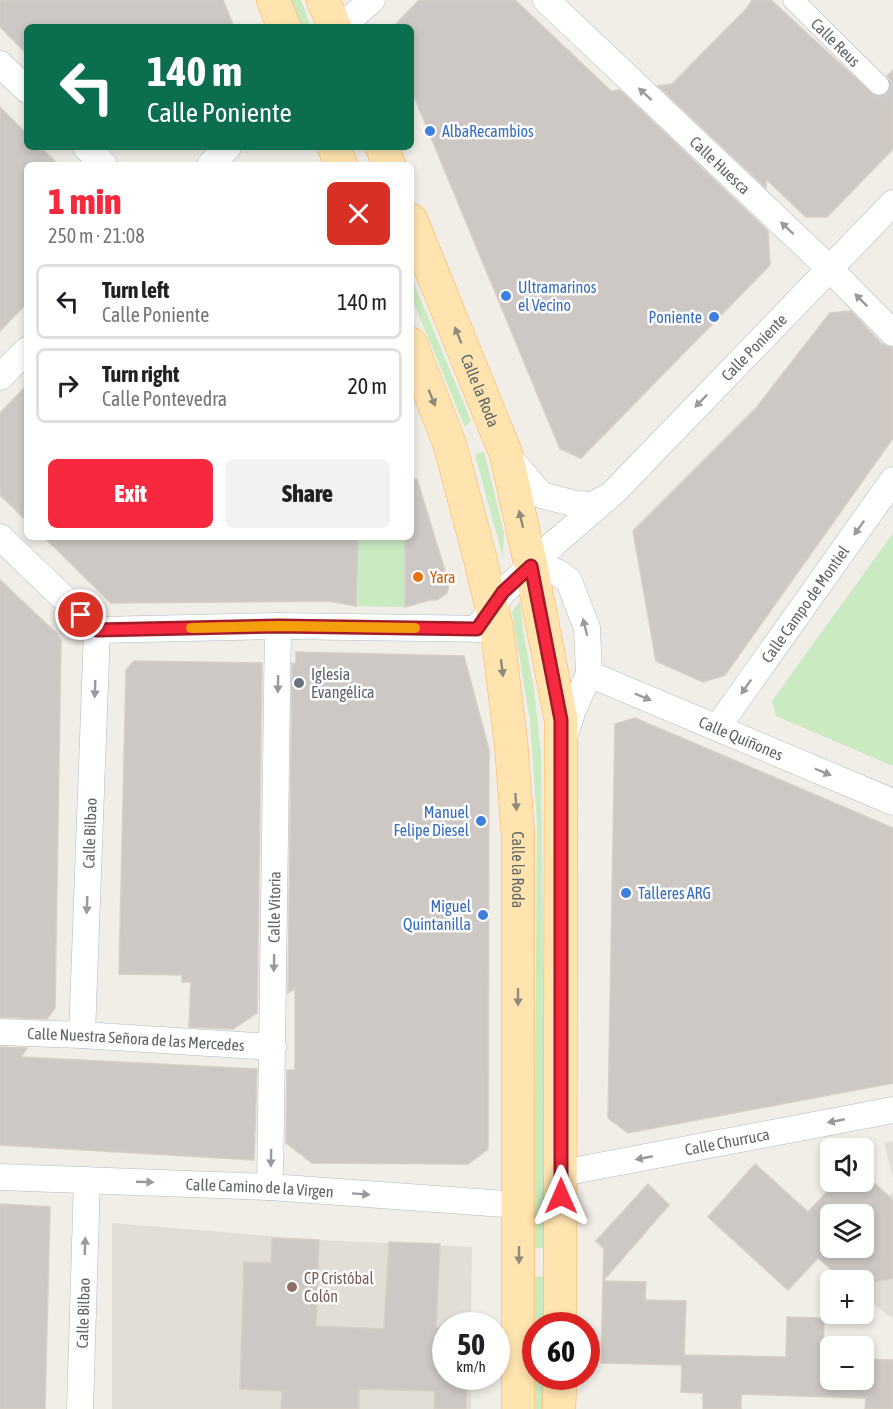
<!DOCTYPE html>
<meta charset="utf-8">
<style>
:root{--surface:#fff;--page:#f2f2f2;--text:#202124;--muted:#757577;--line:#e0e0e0;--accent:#f6293e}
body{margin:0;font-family:"Asap Condensed",sans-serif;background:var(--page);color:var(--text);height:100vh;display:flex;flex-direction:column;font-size:22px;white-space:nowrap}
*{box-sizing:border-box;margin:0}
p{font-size:20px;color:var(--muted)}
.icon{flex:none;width:33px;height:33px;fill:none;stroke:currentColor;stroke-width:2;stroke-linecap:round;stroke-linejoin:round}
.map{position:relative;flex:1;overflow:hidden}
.side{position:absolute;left:24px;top:162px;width:390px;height:378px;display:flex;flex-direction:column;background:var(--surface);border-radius:9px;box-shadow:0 3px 9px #0003}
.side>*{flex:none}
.hud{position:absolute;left:24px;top:24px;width:390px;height:126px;border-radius:9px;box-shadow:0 3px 9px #0003;background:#0b6e4f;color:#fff;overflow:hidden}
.tools{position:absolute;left:820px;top:1138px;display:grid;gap:12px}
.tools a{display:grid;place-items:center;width:54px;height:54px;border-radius:9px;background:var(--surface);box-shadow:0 3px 9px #0003;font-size:30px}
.speed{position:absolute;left:432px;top:1312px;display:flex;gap:12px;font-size:30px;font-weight:700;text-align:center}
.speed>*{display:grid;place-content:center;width:78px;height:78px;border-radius:50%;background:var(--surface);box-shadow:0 3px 9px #0003;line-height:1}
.speed small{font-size:15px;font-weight:400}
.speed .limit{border:9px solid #d22;background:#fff;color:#111}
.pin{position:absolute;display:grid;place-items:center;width:51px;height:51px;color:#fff;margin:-26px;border:3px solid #fff;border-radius:50%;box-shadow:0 2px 6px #0007}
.me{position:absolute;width:66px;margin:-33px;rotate:0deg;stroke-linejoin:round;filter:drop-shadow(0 0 4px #0008)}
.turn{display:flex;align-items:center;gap:21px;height:126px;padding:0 24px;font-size:27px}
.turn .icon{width:78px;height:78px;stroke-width:2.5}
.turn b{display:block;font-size:42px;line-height:51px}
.round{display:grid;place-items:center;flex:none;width:63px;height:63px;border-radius:9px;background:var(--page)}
.headline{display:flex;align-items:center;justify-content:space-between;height:102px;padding:0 24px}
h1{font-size:36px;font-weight:800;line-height:45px;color:var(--accent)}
.cta{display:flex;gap:12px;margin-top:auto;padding:12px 24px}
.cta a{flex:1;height:69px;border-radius:9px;background:var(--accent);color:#fff;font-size:24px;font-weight:800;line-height:69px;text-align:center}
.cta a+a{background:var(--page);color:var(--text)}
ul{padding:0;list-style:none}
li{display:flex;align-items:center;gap:18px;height:75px;margin:0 12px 9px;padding:0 12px;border:3px solid var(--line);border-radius:9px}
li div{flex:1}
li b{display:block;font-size:22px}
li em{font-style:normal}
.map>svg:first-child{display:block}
</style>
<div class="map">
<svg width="893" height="1409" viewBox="0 0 893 1409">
<rect width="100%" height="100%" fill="#f1ede7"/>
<!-- education -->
<path fill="#e2ddd5" d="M893 1141V1178L884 1143Z
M893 1192V1319L864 1296V1224Z
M112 1223 319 1240 472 1247 471 1326H446V1377H471V1409H112Z"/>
<!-- green -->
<path fill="#caeac2" d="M291 0H301L311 27H302Z
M411 276 471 421 465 427 411 296Z
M484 451 504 533 503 557 475 455Z
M893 533V766L776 716 772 701Z
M358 537H405V607L356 606Z
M520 601 523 631 534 689 541 753 546 1248H534L537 821 530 720 512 612Z
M533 1276 545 1277V1326H536V1377H544V1409H532Z"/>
<!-- building -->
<path fill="#cdc8c3" stroke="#d7cec5" stroke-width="1.5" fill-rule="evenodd" d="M0 0H223L234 27H27V54L0 27Z
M419 0H515L611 91 620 90 768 231 770 265 581 458 560 449 411 89V27H393Z
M752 0H771L875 96 882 97 888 93 891 82 887 76 893 70V149L827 217H806L766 179V188L658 86 672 84 747 8Z
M0 107 27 134V147H40L59 165H27V303L0 331Z
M851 311 882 344 893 348V438L725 675 703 682 656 661 633 531 756 408 830 313Z
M27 385V521L0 495V413Z
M417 479 449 584 447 593 437 600H430L405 607V537H411V480Z
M44 537H358L356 606 329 601 111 603Z
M0 580 56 633 61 641 55 1008 47 1019 0 1017Z
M296 652 464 656 489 750 488 1149 468 1164 312 1163 286 1143 287 1070H295V988L288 993 292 663 296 664Z
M134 661 262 663 257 1013 233 1029 189 1027 191 982H182V975L119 974 126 670Z
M635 718 893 828V1083L628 1133 608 1118 615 724Z
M0 1047 27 1048 21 1057 257 1069 254 1160 0 1145Z
M755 1164 808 1212 836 1182H873L893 1200V1278L864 1284V1281H845L818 1258 788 1290 708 1217ZM831 1215H864V1248H831Z
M648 1184 669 1205 603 1281 604 1249 596 1241Z
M0 1204 50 1207 45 1409H0Z
M272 1238 319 1240 316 1326 384 1329 389 1242 440 1244 436 1327 446 1329V1377H467L466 1409H434L435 1391 359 1389V1409H281L282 1391 240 1389 244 1262 271 1263Z
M603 1281 646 1282 645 1300 686 1301 684 1355 786 1357 787 1317 824 1318 823 1358H831V1380H864V1359L893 1360V1409H865L866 1398 741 1394V1409H703V1393L681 1392 682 1365 601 1363Z"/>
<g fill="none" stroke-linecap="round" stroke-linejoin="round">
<!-- pedestrian-tunnel -->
<path stroke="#cccbc7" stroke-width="20" stroke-dasharray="20 10" stroke-linecap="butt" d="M879 85 893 99"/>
<defs>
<g id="pedestrian">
<path id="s1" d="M793 0 879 85"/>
</g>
<g id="minor">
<path id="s2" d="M546 0 829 268 893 333"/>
<path d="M341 27 372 0"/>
<path d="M0 64 27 90"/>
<path d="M86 147 104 165"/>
<path d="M210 165 228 147"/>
<path d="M0 377 27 350"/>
<path d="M508 456 541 495 576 504 593 505 605 498"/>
<path d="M0 537 97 630 278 626 493 629"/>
<path d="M531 566 557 572 569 581 587 628 589 674 573 710 564 737"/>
<path id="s3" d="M477 629 503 592 556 542 615 491 893 203"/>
<path id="s4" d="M589 674 893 802"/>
<path id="s5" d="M717 728 893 480"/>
<path id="s6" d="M0 1032 82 1035 273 1047"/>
<path id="s7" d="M82 1035 97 630"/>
<path id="s8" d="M562 1173 893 1110"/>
<path id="s9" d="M0 1177 270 1187 519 1205"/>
<path id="s10" d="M270 1187 278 626"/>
<path id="s11" d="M80 1409 87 1180"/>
</g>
<g id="primary">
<path d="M273 0 284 27"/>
<path d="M323 0 335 27"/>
<path d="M334 147 341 165"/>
<path d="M382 147 389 165"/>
<path id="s12" d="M411 220 506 454 531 566 561 720 560 1326"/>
<path id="s13" d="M411 344 450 445 479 554 497 629 511 743 518 834V1409"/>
<path d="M559 1409 560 1377"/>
</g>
</defs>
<!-- pedestrian casing -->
<use href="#pedestrian" stroke="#b4b9bc" stroke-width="21"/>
<!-- minor casing -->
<use href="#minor" stroke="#b4b9bc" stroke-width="27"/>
<!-- primary casing -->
<use href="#primary" stroke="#fcaf56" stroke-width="34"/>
<!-- pedestrian -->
<use href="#pedestrian" stroke="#fff" stroke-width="20"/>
<!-- minor -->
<use href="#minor" stroke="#fff" stroke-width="26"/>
<!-- primary -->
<use href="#primary" stroke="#ffe4af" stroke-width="33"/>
</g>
<!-- one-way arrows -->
<defs><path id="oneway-solid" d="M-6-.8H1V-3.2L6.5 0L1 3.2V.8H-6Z" transform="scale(1.5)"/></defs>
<g fill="#969b9d">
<use href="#oneway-solid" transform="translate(645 94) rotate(-137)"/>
<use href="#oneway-solid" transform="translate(787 228) rotate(-137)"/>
<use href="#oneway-solid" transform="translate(861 300) rotate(-135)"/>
<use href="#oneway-solid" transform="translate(701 401) rotate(134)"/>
<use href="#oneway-solid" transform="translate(859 528) rotate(125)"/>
<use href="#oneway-solid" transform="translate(585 627) rotate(-104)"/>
<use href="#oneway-solid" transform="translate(278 684) rotate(91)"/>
<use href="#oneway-solid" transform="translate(746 687) rotate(125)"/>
<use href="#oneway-solid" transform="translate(95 689) rotate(92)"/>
<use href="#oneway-solid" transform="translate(643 697) rotate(23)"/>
<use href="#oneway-solid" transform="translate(823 772) rotate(23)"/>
<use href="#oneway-solid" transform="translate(87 905) rotate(92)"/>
<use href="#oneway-solid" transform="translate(274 963) rotate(91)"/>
<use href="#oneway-solid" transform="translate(836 1121) rotate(169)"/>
<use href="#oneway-solid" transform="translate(271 1158) rotate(91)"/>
<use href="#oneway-solid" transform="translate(644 1158) rotate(169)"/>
<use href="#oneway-solid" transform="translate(145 1182) rotate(2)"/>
<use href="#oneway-solid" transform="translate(361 1194) rotate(4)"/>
<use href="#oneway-solid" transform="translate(85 1246) rotate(-88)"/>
</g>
<g fill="#8e8b7d">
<use href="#oneway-solid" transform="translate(458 335) rotate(-112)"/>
<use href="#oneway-solid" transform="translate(432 398) rotate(68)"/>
<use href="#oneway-solid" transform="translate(521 519) rotate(-103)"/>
<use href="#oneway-solid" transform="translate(502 668) rotate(83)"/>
<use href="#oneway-solid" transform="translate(516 802) rotate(86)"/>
<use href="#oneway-solid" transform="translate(518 997) rotate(90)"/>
<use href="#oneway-solid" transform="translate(519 1255) rotate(90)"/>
</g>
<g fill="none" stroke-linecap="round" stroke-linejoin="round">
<defs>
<path id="route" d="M81 615 97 630 278 626 477 629 503 592 531 566 561 720V1196"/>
</defs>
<!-- route casing -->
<use href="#route" stroke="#a01b28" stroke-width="15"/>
<!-- route -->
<use href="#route" stroke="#f6293e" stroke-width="10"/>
<!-- slow -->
<path stroke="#f59e0b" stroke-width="10" d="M191 628 278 626 415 628"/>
</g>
<!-- markers -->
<g fill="#3f7fe0" stroke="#fff" stroke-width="2">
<circle cx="430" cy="131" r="6"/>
<circle cx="506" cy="296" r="6"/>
<circle cx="714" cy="317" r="6"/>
<circle cx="481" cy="821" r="6"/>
<circle cx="626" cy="893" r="6"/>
<circle cx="483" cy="915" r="6"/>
</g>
<circle fill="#e8710a" stroke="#fff" stroke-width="2" cx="418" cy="577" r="6"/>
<circle fill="#6b7280" stroke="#fff" stroke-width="2" cx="299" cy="683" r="6"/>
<circle fill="#8d6e63" stroke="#fff" stroke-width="2" cx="292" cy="1287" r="6"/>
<g text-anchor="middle" stroke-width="5" stroke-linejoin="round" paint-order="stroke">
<!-- street labels -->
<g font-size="16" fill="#5e6568" stroke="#fff">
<text dy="6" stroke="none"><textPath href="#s1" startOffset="60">Calle Reus</textPath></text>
<text dy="6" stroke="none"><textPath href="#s2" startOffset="240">Calle Huesca</textPath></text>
<text dy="6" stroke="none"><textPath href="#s3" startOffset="396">Calle Poniente</textPath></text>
<text dy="6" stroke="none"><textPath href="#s12" startOffset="184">Calle la Roda</textPath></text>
<text dy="6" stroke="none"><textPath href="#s5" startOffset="152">Calle Campo de Montiel</textPath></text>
<text dy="6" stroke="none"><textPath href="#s4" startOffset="165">Calle Quiñones</textPath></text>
<text dy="6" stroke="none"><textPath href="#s7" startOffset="202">Calle Bilbao</textPath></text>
<text dy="6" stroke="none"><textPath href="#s13" startOffset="540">Calle la Roda</textPath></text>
<text dy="6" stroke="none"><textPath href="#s10" startOffset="280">Calle Vitoria</textPath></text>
<text dy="6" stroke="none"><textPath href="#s6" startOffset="136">Calle Nuestra Señora de las Mercedes</textPath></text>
<text dy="6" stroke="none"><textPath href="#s8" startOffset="168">Calle Churruca</textPath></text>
<text dy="6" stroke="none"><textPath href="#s9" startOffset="260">Calle Camino de la Virgen</textPath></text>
<text dy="6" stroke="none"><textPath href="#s11" startOffset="96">Calle Bilbao</textPath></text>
</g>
<!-- shop labels -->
<g font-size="16" fill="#366cbe" stroke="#fff" text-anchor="start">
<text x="442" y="137">AlbaRecambios</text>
<text x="518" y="293">Ultramarinos<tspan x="518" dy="18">el Vecino</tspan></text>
<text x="702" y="323" text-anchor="end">Poniente</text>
<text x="469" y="818" text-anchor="end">Manuel<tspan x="469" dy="18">Felipe Diesel</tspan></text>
<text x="638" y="899">Talleres ARG</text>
<text x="471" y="912" text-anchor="end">Miguel<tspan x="471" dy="18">Quintanilla</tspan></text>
</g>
<!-- food labels -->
<g font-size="16" fill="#c56008" stroke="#fff" text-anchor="start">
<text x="430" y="583">Yara</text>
</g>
<!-- worship labels -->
<g font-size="16" fill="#5b616d" stroke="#fff" text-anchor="start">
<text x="311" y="680">Iglesia<tspan x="311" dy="18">Evangélica</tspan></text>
</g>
<!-- education labels -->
<g font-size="16" fill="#785e54" stroke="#fff" text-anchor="start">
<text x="304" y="1284">CP Cristóbal<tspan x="304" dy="18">Colón</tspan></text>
</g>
</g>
</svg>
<div class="tools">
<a><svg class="icon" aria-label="sound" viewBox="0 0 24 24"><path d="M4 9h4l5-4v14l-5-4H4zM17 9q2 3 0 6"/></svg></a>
<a><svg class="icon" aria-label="layers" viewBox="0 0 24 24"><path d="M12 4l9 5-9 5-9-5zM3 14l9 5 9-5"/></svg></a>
<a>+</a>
<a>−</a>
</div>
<div class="speed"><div>50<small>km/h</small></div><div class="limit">60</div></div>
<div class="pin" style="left:81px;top:615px;background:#d93025"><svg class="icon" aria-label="arrive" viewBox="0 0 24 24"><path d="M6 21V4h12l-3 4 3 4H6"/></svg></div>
<svg class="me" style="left:561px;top:1196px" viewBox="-20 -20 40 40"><path d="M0-17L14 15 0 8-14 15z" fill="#f6293e" stroke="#fff" stroke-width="4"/></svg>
<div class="hud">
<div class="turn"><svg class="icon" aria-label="left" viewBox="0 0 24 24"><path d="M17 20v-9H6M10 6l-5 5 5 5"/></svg><div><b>140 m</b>Calle Poniente</div></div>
</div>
<section class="side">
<div class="headline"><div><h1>1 min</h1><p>250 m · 21:08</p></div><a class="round" style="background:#d93025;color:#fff"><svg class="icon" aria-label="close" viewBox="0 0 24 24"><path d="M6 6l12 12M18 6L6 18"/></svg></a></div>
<ul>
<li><svg class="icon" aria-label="left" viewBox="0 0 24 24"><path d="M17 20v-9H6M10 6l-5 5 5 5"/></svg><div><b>Turn left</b><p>Calle Poniente</p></div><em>140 m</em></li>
<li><svg class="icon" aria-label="right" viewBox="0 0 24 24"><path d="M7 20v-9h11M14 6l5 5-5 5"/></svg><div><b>Turn right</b><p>Calle Pontevedra</p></div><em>20 m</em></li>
</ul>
<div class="cta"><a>Exit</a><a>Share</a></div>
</section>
</div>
